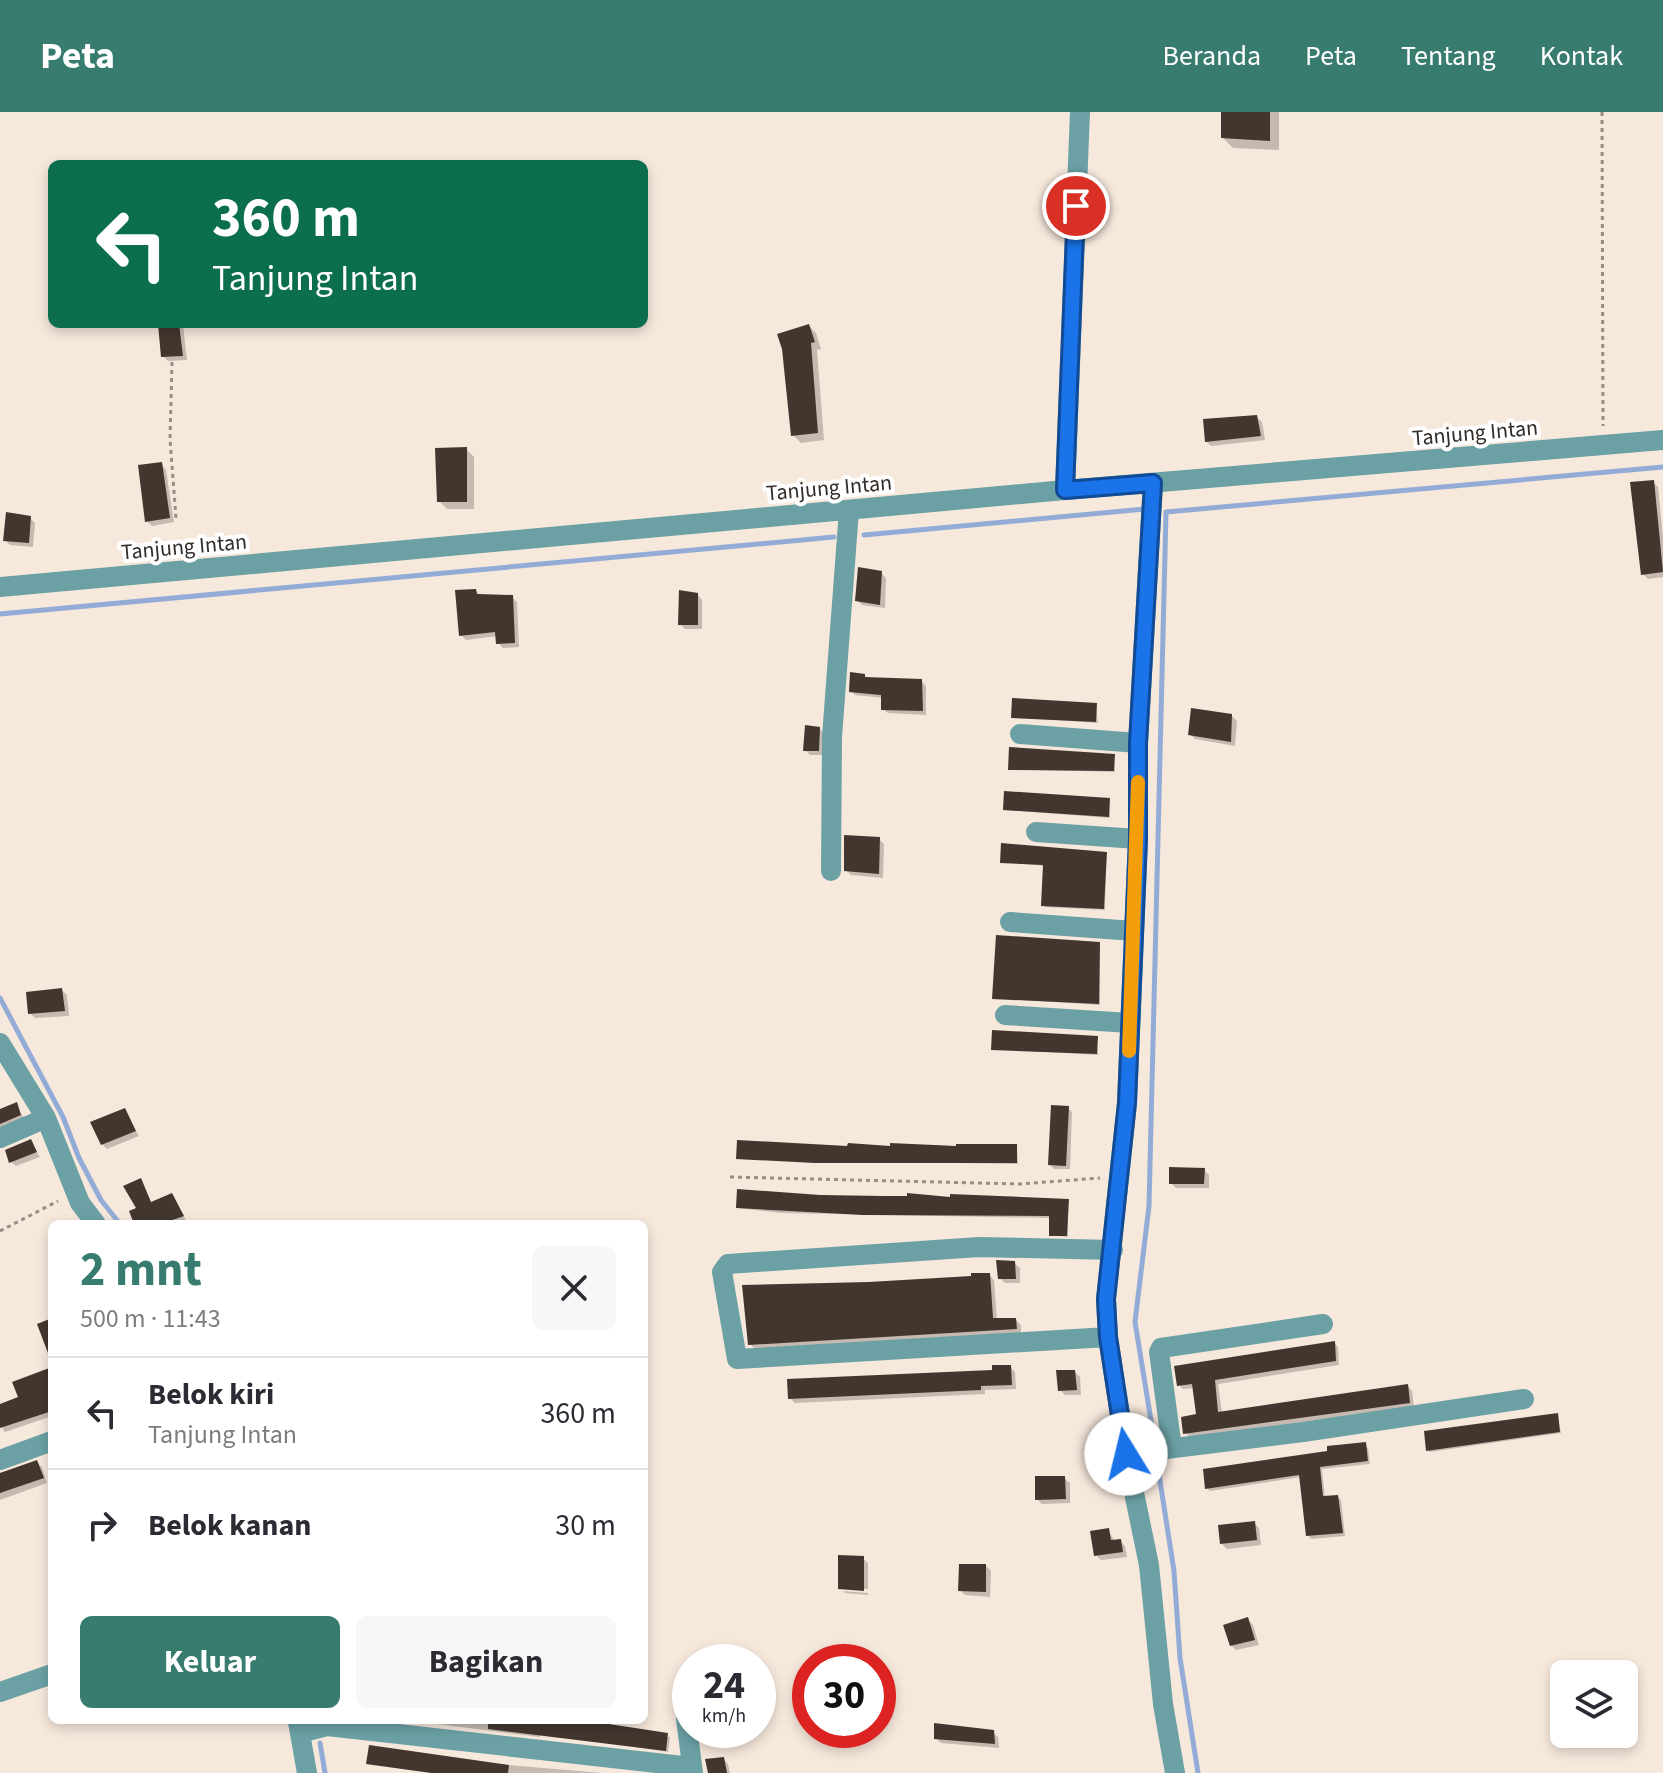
<!DOCTYPE html>
<html lang="id">
<meta charset="utf-8">
<style>
:root{--surface:#fff;--page:#f7f7f7;--text:#2b2b33;--muted:#7c7c81;--line:#e1e1e2;--accent:#387c70}
body{margin:0;font-family:"Source Sans 3",sans-serif;background:var(--page);color:var(--text);height:100vh;display:flex;flex-direction:column;font-size:30px;white-space:nowrap}
*{box-sizing:border-box;margin:0}
p{font-size:26px;color:var(--muted)}
.icon{flex:none;width:44px;height:44px;fill:none;stroke:currentColor;stroke-width:2;stroke-linecap:round;stroke-linejoin:round}
.map{position:relative;flex:1;overflow:hidden}
.panel{position:absolute;left:48px;top:1108px;width:600px;height:504px;display:flex;flex-direction:column;background:var(--surface);border-radius:12px;box-shadow:0 4px 12px #0003}
.panel>*{flex:none}
.hud{position:absolute;left:48px;top:48px;width:600px;height:168px;border-radius:12px;box-shadow:0 4px 12px #0003;background:#0b6e4f;color:#fff;overflow:hidden}
.buttons{position:absolute;left:1550px;top:1548px;display:grid;gap:16px}
.buttons a{display:grid;place-items:center;width:88px;height:88px;border-radius:12px;background:var(--surface);box-shadow:0 4px 12px #0003;font-size:40px}
.speed{position:absolute;left:672px;top:1532px;display:flex;gap:16px;font-size:40px;font-weight:700;text-align:center}
.speed>*{display:grid;place-content:center;width:104px;height:104px;border-radius:50%;background:var(--surface);box-shadow:0 4px 12px #0003;line-height:1}
.speed small{font-size:20px;font-weight:400}
.speed .limit{border:12px solid #d22;background:#fff;color:#111}
.pin{position:absolute;display:grid;place-items:center;width:68px;height:68px;color:#fff;margin:-34px;border:4px solid #fff;border-radius:50%;box-shadow:0 2px 8px #0007}
.me{position:absolute;width:88px;margin:-44px;rotate:351deg;stroke-linejoin:round;filter:drop-shadow(0 0 6px #0008)}
.turn{display:flex;align-items:center;gap:28px;height:168px;padding:0 32px;font-size:36px}
.turn .icon{width:104px;height:104px;stroke-width:2.5}
.turn b{display:block;font-size:56px;line-height:68px}
.round{display:grid;place-items:center;flex:none;width:84px;height:84px;border-radius:12px;background:var(--page)}
.head{display:flex;align-items:center;justify-content:space-between;height:136px;padding:0 32px}
h1{font-size:48px;font-weight:700;line-height:60px;color:var(--accent)}
.button{display:flex;gap:16px;margin-top:auto;padding:16px 32px}
.button a{flex:1;height:92px;border-radius:12px;background:var(--accent);color:#fff;font-size:32px;font-weight:700;line-height:92px;text-align:center}
.button a+a{background:var(--page);color:var(--text)}
ul{padding:0;list-style:none}
li{display:flex;align-items:center;gap:24px;height:112px;padding:0 32px;border-top:2px solid var(--line)}
li div{flex:1}
li b{display:block;font-size:30px}
li em{font-style:normal}
header{display:flex;align-items:center;gap:48px;box-sizing:border-box;height:112px;padding:0 40px;background:var(--accent);color:#fff}
header strong{font-size:38px}
nav{display:flex;gap:44px;margin-inline-start:auto;font-size:28px}
.map>svg:first-child{display:block}
</style>
<header>
<strong>Peta</strong>
<nav><a>Beranda</a><a>Peta</a><a>Tentang</a><a>Kontak</a></nav>
</header>
<div class="map">
<svg width="1663" height="1661" viewBox="0 0 1663 1661">
<rect width="100%" height="100%" fill="#f7e8dc"/>
<!-- shadow -->
<path fill="#0003" d="M1223 0H1279V38L1233 36 1223 26Z
M160 212H183L187 248 168 249 163 244Z
M809 214 816 221 821 237 817 238 824 328 801 331 793 323Z
M1256 305 1262 310 1265 328 1211 334 1206 329Z
M466 337 474 345V397H447L439 389Z
M161 352 166 358 174 410 152 414 147 409Z
M1653 370 1658 375 1663 425V465L1648 467 1643 462Z
M30 406 35 411 33 435 10 433 5 428Z
M881 461 886 466 885 496 862 493 857 488Z
M476 479 481 484 512 485 517 490 519 535 503 536 498 531V524L466 528 461 523Z
M697 482 702 488V517H685L680 512Z
M865 564 867 567 921 569 926 574V603L888 601 883 597V586L855 583 851 579Z
M1096 593 1098 611 1013 605Z
M1232 604 1237 609 1235 634 1195 627 1190 622Z
M819 616 824 622 823 643H810L805 638Z
M1114 644 1115 660 1010 657Z
M1109 688 1110 706 1005 698Z
M879 727 884 732 883 766 851 763 846 758Z
M1106 742 1105 798 1045 795V754L1002 750Z
M1100 832V893L994 886Z
M62 878 67 883 69 904 35 906 30 901Z
M1097 926 1098 943 993 937Z
M16 993 25 1008 0 1020V999Z
M1068 996 1072 1000 1070 1057H1054L1050 1053Z
M124 999 139 1024 107 1037 102 1032Z
M30 1029 40 1045 16 1054 11 1050Z
M1017 1034 1018 1052 738 1047 849 1036Z
M1204 1058 1209 1063V1076H1176L1171 1071Z
M140 1069 152 1092 172 1083 186 1108 181 1112H137Z
M820 1085 1068 1089V1125L1051 1123V1106L781 1101 738 1096Z
M1014 1151 1020 1156V1171H1005L1000 1166Z
M989 1163 994 1168 997 1208H1016L1021 1213V1222L755 1237 750 1232 869 1172Z
M1334 1231 1338 1235 1339 1253 1218 1272 1222 1301 1408 1274 1412 1279 1414 1295 1190 1325 1185 1321 1198 1304 1195 1276 1183 1277 1179 1273Z
M1010 1255 1015 1260 1016 1277 985 1278V1282L795 1291 790 1286 994 1260Z
M52 1257V1304L5 1320 0 1313V1294L20 1286Z
M1075 1260 1080 1265 1081 1283H1065L1060 1278Z
M1557 1303 1561 1321 1430 1340 1428 1338Z
M1365 1333 1368 1336 1370 1352 1322 1357 1325 1386 1338 1385 1341 1388 1345 1424 1311 1427 1308 1423 1301 1365 1210 1379 1207 1376Z
M37 1351 42 1355 47 1371 0 1388V1361Z
M1064 1366 1070 1371V1391L1042 1392 1037 1387Z
M1254 1411 1259 1416 1261 1433 1227 1437 1222 1432Z
M1108 1418 1115 1430 1120 1429 1125 1434 1127 1445 1101 1448 1096 1443Z
M863 1446 868 1451V1477L842 1475V1478L840 1476Z
M986 1454 991 1459 990 1485 965 1483 960 1478Z
M843 1479 868 1481V1483L845 1481Z
M1248 1508 1253 1513 1259 1533 1236 1538 1231 1533Z
M406 1608H564L670 1625 668 1640 561 1624V1626L540 1623V1625Z
M993 1620 998 1625 999 1636 941 1631 936 1626Z
M723 1647 728 1652 730 1661H710Z
M368 1651 497 1652 603 1661H437Z"/>
<g fill="none" stroke-linecap="round" stroke-linejoin="round">
<!-- stream -->
<path stroke="#93acd7" stroke-width="5" d="M864 423 1145 397
M0 502 834 425
M0 886 63 1005 79 1046 101 1088 120 1112
M1155 1333 1135 1210 1149 1094 1166 400 1663 355
M1156 1343 1174 1459 1180 1546 1198 1661
M320 1631 325 1661"/>
</g>
<!-- building -->
<path fill="#43362f" d="M1221 0H1270V29L1221 26Z
M158 212H179L183 244 161 245Z
M809 212 815 230 811 231 818 321 791 324 782 237 777 222Z
M1257 303 1261 324 1205 330 1203 307Z
M467 335V390H437L435 336Z
M162 350 170 406 145 410 138 353Z
M1654 368 1663 460 1641 463 1630 370Z
M6 400 31 404 29 431 3 429Z
M858 455 882 459 880 493 855 489Z
M476 477 477 482 513 483 515 531 496 532 495 520 459 524 455 478Z
M679 478 698 481V513H678Z
M850 560 865 562V565L922 567 923 599 881 598V583L849 580Z
M1012 586 1097 591 1096 610 1011 606Z
M1191 596 1232 602 1231 630 1188 623Z
M805 613 820 615 819 639H803Z
M1009 635 1115 642 1114 659 1008 658Z
M1004 679 1110 686 1109 705 1003 698Z
M844 723 880 725 879 762 844 759Z
M1001 731 1107 740 1104 797 1041 794 1043 753 1000 751Z
M996 823 1100 830 1099 892 992 887Z
M62 876 65 899 28 902 26 880Z
M992 918 1098 924 1097 942 991 938Z
M17 990 21 1003 0 1012V997Z
M1051 993 1069 994 1066 1054 1048 1053Z
M125 996 136 1019 101 1033 90 1010Z
M31 1027 37 1040 9 1051 5 1038Z
M737 1028 847 1034 848 1031 890 1034V1031L956 1034V1032H1017V1051H815L736 1047Z
M1169 1055 1205 1056 1204 1072H1169Z
M141 1066 151 1090 172 1081 184 1104 161 1112H134L129 1099 136 1096 123 1074Z
M737 1077 820 1083 885 1084H907V1081L950 1085V1082L1069 1087 1067 1124H1049V1104L863 1103 736 1096Z
M996 1148 1015 1149 1016 1167H998Z
M971 1161H990L993 1206H1016L1017 1217 748 1233 742 1173 869 1170 971 1164Z
M52 1206V1249H51L37 1212Z
M1335 1229 1336 1249 1215 1268 1218 1300 1408 1272 1410 1291 1183 1322 1181 1305 1196 1302 1192 1272 1177 1274 1174 1254Z
M992 1253H1011L1012 1273 981 1274V1278L788 1287 787 1267 992 1258Z
M52 1255V1299L0 1316V1292L18 1285 12 1270Z
M1056 1258H1075L1077 1278 1058 1279Z
M1558 1301 1560 1320 1426 1339 1424 1319Z
M1366 1330 1368 1349 1320 1355 1323 1384 1338 1383 1343 1421 1306 1424 1299 1363 1205 1377 1203 1357 1327 1339V1334Z
M37 1348 44 1366 0 1381V1361Z
M1035 1364H1065L1066 1387 1035 1388Z
M1255 1409 1257 1428 1220 1432 1218 1413Z
M1109 1416 1111 1428 1121 1427 1123 1440 1094 1444 1090 1419Z
M838 1443 864 1444V1479L838 1477Z
M959 1452H986V1480L958 1479Z
M1248 1505 1255 1528 1230 1534 1223 1513Z
M488 1608 589 1609 668 1621 666 1639 488 1617Z
M934 1611 994 1618 995 1632 934 1627Z
M369 1633 509 1653 508 1661H431L366 1652Z
M724 1645 727 1661H708L705 1647Z"/>
<g fill="none" stroke-linecap="round" stroke-linejoin="round">
<!-- path -->
<path stroke="#978d85" stroke-width="3" stroke-dasharray="4 4" stroke-linecap="butt" d="M1602 0 1603 314
M172 250 170 327 176 406
M730 1065 1020 1072 1100 1066
M0 1119 58 1089"/>
<!-- minor -->
<path stroke="#6ba1a5" stroke-width="20" d="M1153 371 1138 631V727L1127 991 1106 1187 1108 1225 1126 1342 1149 1453 1163 1592 1175 1661
M1065 378 1080 0
M0 475 1065 378 1663 328
M1020 622 1138 631
M1036 720 1138 727
M831 759 832 625 849 398
M1010 810 1134 819
M1005 903 1130 911
M0 931 46 1006 80 1091 96 1112
M0 1026 46 1006
M1108 1225 737 1247 722 1160 728 1152 979 1135 1113 1138
M1172 1336 1159 1240 1161 1236 1323 1212
M1126 1342 1303 1320 1524 1287
M0 1348 52 1329
M0 1580 52 1562
M686 1607 693 1661
M298 1610 307 1661
M300 1621 327 1614 692 1655"/>
</g>
<g fill="none" stroke-linecap="round" stroke-linejoin="round">
<defs>
<path id="route" d="M1076 94 1065 378 1153 371 1138 631V727L1127 991 1106 1187 1108 1225 1126 1342"/>
</defs>
<!-- route casing -->
<use href="#route" stroke="#114b97" stroke-width="20"/>
<!-- route -->
<use href="#route" stroke="#1a73e8" stroke-width="14"/>
<!-- slow -->
<path stroke="#f59e0b" stroke-width="14" d="M1129 939 1138 670"/>
</g>
<g text-anchor="middle" stroke-width="8" stroke-linejoin="round" paint-order="stroke">
<!-- street labels -->
<g font-size="22" fill="#332d29" stroke="#fff">
<text transform="translate(1475 320) rotate(-5)" y="8">Tanjung Intan</text>
<text transform="translate(829 375) rotate(-5)" y="8">Tanjung Intan</text>
<text transform="translate(184 434) rotate(-5)" y="8">Tanjung Intan</text>
</g>
</g>
</svg>
<div class="buttons">
<a><svg class="icon" aria-label="layers" viewBox="0 0 24 24"><path d="M12 4l9 5-9 5-9-5zM3 14l9 5 9-5"/></svg></a>
</div>
<div class="speed"><div>24<small>km/h</small></div><div class="limit">30</div></div>
<div class="pin" style="left:1076px;top:94px;background:#d93025"><svg class="icon" aria-label="arrive" viewBox="0 0 24 24"><path d="M6 21V4h12l-3 4 3 4H6"/></svg></div>
<svg class="me" style="left:1126px;top:1342px" viewBox="-20 -20 40 40"><circle r="19" fill="#fff"/><path d="M0-13L10 11 0 6-10 11z" fill="#1a73e8"/></svg>
<div class="hud">
<div class="turn"><svg class="icon" aria-label="left" viewBox="0 0 24 24"><path d="M17 20v-9H6M10 6l-5 5 5 5"/></svg><div><b>360 m</b>Tanjung Intan</div></div>
</div>
<section class="panel">
<div class="head"><div><h1>2 mnt</h1><p>500 m · 11:43</p></div><a class="round"><svg class="icon" aria-label="close" viewBox="0 0 24 24"><path d="M6 6l12 12M18 6L6 18"/></svg></a></div>
<ul>
<li><svg class="icon" aria-label="left" viewBox="0 0 24 24"><path d="M17 20v-9H6M10 6l-5 5 5 5"/></svg><div><b>Belok kiri</b><p>Tanjung Intan</p></div><em>360 m</em></li>
<li><svg class="icon" aria-label="right" viewBox="0 0 24 24"><path d="M7 20v-9h11M14 6l5 5-5 5"/></svg><div><b>Belok kanan</b></div><em>30 m</em></li>
</ul>
<div class="button"><a>Keluar</a><a>Bagikan</a></div>
</section>
</div>
